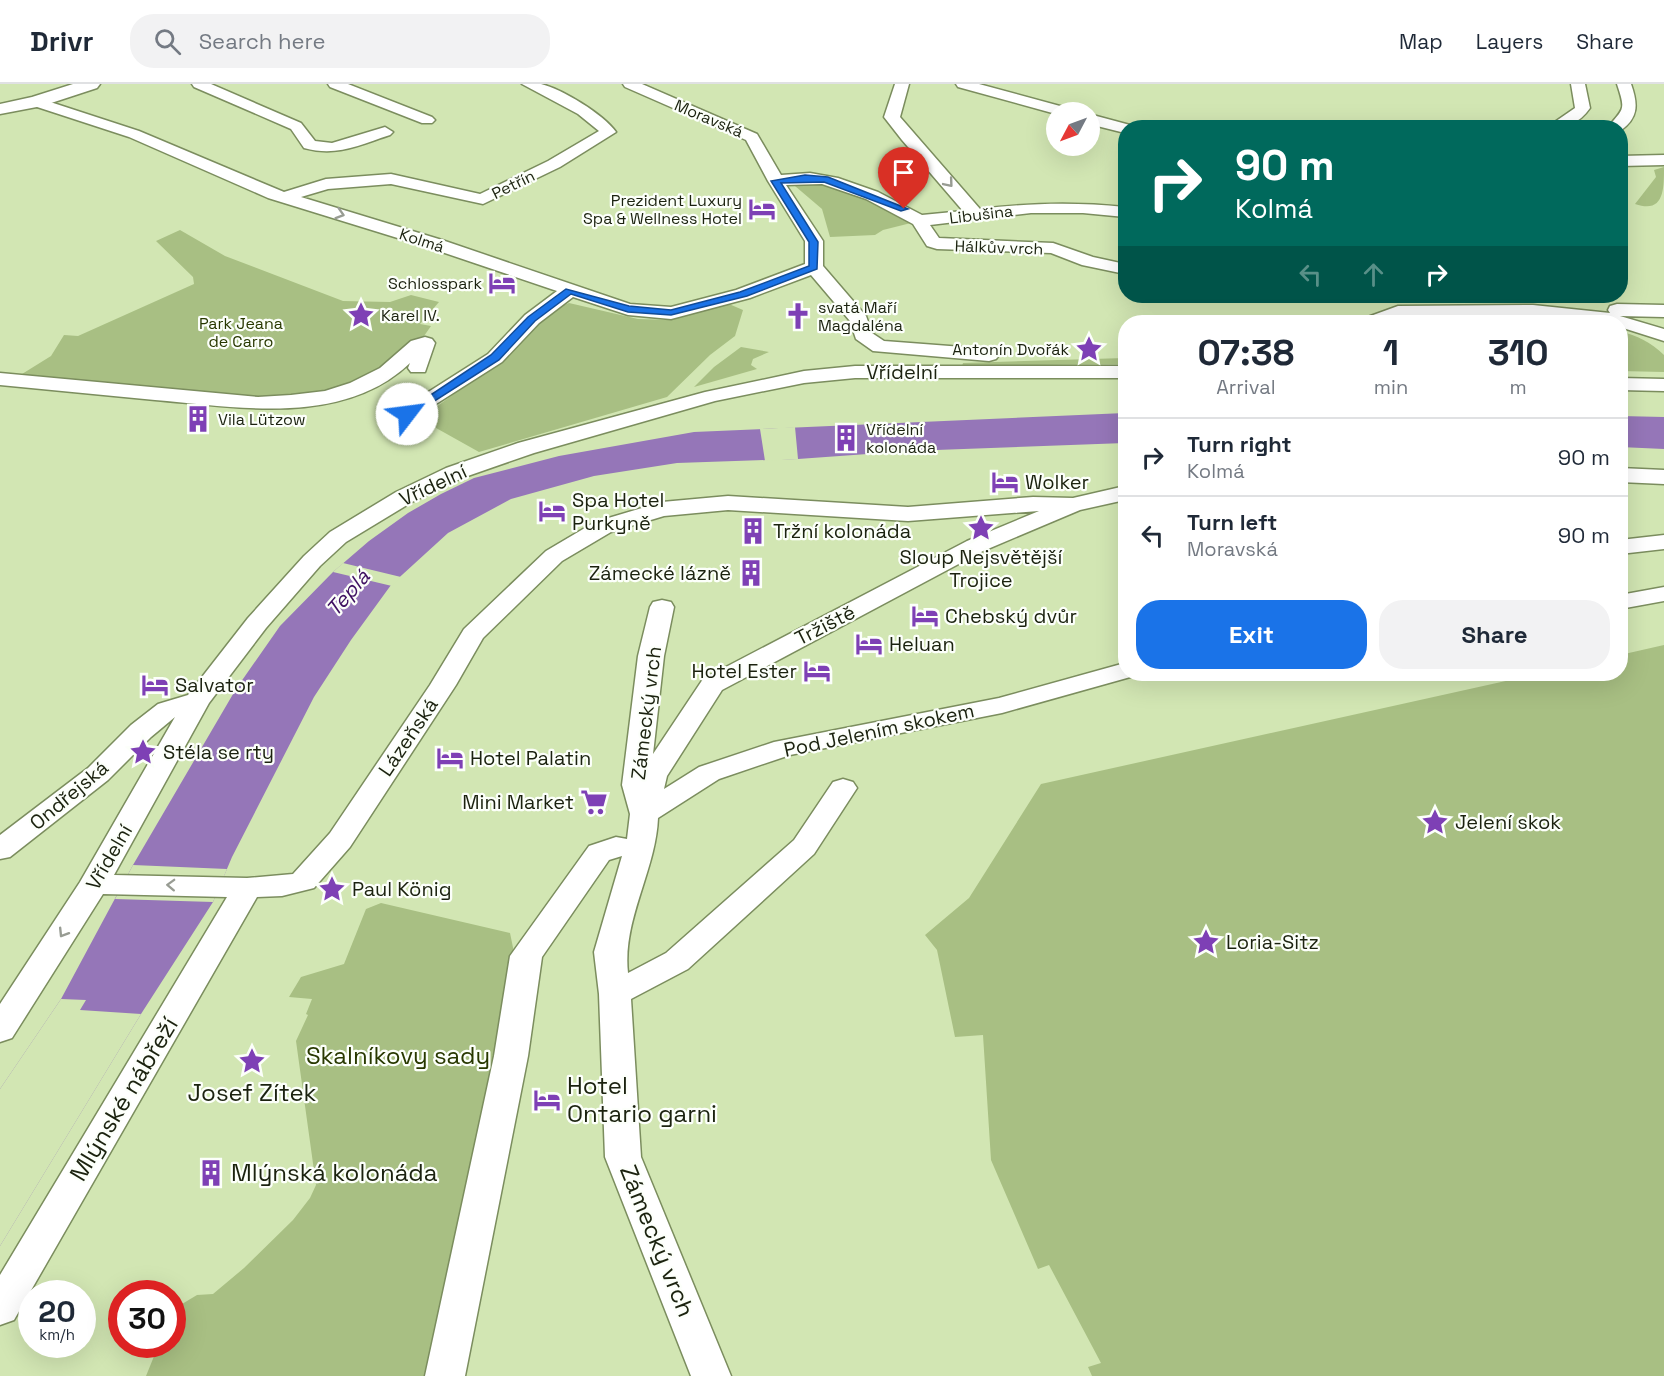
<!DOCTYPE html>
<meta charset="utf-8">
<style>
:root{--surface:#fff;--page:#f2f2f3;--text:#1f2937;--muted:#747a83;--line:#e0e1e3;--accent:#1a73e8}
body{margin:0;font-family:"Space Grotesk",sans-serif;background:var(--page);color:var(--text);height:100vh;display:flex;flex-direction:column;font-size:22px;white-space:nowrap}
*{box-sizing:border-box;margin:0}
p{font-size:20px;color:var(--muted)}
.icon{flex:none;width:33px;height:33px;fill:none;stroke:currentColor;stroke-width:2;stroke-linecap:round;stroke-linejoin:round}
.map{position:relative;flex:1;overflow:hidden}
.panel{position:absolute;left:1118px;top:231px;width:510px;height:366px;display:flex;flex-direction:column;background:var(--surface);border-radius:24px;box-shadow:0 6px 24px #0002}
.panel>*{flex:none}
.guide{position:absolute;left:1118px;top:36px;width:510px;height:183px;border-radius:24px;box-shadow:0 6px 24px #0002;background:#00695c;color:#fff;overflow:hidden}
.needle{width:39px;rotate:229deg}
.controls{position:absolute;left:1046px;top:18px;display:grid;gap:12px}
.controls a{display:grid;place-items:center;width:54px;height:54px;border-radius:50%;background:var(--surface);box-shadow:0 6px 24px #0002;font-size:30px}
.speed{position:absolute;left:18px;top:1196px;display:flex;gap:12px;font-size:30px;font-weight:700;text-align:center}
.speed>*{display:grid;place-content:center;width:78px;height:78px;border-radius:50%;background:var(--surface);box-shadow:0 6px 24px #0002;line-height:1}
.speed small{font-size:15px;font-weight:400}
.speed .limit{border:9px solid #d22;background:#fff;color:#111}
.pin{position:absolute;display:grid;place-items:center;width:51px;height:51px;color:#fff;margin:-62px -26px;border-radius:50% 50% 50% 0;rotate:-45deg;box-shadow:0 0 6px #0007}
.pin .icon{rotate:45deg}
.me{position:absolute;width:66px;margin:-33px;rotate:60deg;stroke-linejoin:round;filter:drop-shadow(0 0 4px #0008)}
.turn{display:flex;align-items:center;gap:21px;height:126px;padding:0 18px;font-size:27px}
.turn .icon{width:78px;height:78px;stroke-width:2.5}
.turn b{display:block;font-size:42px;line-height:51px}
.lanes{display:flex;align-items:center;height:57px;padding:0 18px;background:#0003;justify-content:center;gap:30px;direction:ltr}
.lanes .off{opacity:.35}
.eta{display:flex;justify-content:space-evenly;align-items:center;height:102px;text-align:center}
.eta b{font-size:36px;font-weight:600;line-height:42px}
.primary-button{display:flex;gap:12px;margin-top:auto;padding:12px 18px}
.primary-button a{flex:1;height:69px;border-radius:24px;background:var(--accent);color:#fff;font-size:24px;font-weight:600;line-height:69px;text-align:center}
.primary-button a+a{background:var(--page);color:var(--text)}
ul{padding:0;list-style:none}
li{display:flex;align-items:center;gap:18px;height:78px;padding:0 18px;border-top:2px solid var(--line)}
li div{flex:1}
li b{display:block;font-size:22px}
li em{font-style:normal}
header{display:flex;align-items:center;gap:36px;box-sizing:border-box;height:84px;padding:0 30px;background:var(--surface);border-bottom:2px solid var(--line)}
header strong{font-size:28px}
nav{display:flex;gap:33px;margin-inline-start:auto;font-size:21px}
.search{width:420px;height:54px;background:var(--page);display:flex;align-items:center;gap:15px;box-sizing:border-box;padding:0 21px;border-radius:24px;color:var(--muted);font-size:22px}
.map>svg:first-child{display:block}
</style>
<header>
<strong>Drivr</strong>
<div class="search"><svg class="icon" aria-label="search" viewBox="0 0 24 24"><circle cx="10" cy="10" r="6"/><path d="M15 15l6 6"/></svg>Search here</div>
<nav><a>Map</a><a>Layers</a><a>Share</a></nav>
</header>
<div class="map">
<svg width="1664" height="1292" viewBox="0 0 1664 1292">
<rect width="100%" height="100%" fill="#d2e6b3"/>
<!-- green -->
<path fill="#a8bf83" d="M1664 83C1664 106 1664 130 1635 120L1656 93 1654 86Z
M807 99C847 101 880 120 915 138L883 146 875 151 830 153 822 125 795 102Z
M180 146 225 172 343 217 390 218 411 211 439 218 420 240 431 242 424 252 385 283 342 306 270 315 26 294 22 290 51 272 64 251 78 252 194 200 193 193 156 157Z
M569 219 638 235 671 236 729 220 743 226 735 252 710 271 667 313 479 368 420 335 505 272 550 227Z
M1620 247C1637 252 1651 258 1664 271V288L1620 287Z
M741 263 769 268 753 275 751 281 757 285 694 303 714 283Z
M1125 274V280L962 282 963 279Z
M1664 561V1292H1092L1088 1283 1101 1279 1049 1181 1038 1185 991 1076 983 951 955 953 937 866 925 851 969 814 1041 700 1537 590H1620V571Z
M381 819 510 849 516 878 431 1292H146L159 1260H172L173 1234 182 1220 197 1211 213 1210 244 1184 293 1136 310 1114 316 1101 296 957 308 931 306 930 312 915 289 913 301 893 344 880 366 825Z"/>
<!-- water -->
<path fill="#9576b8" d="M1125 329V359L909 367 798 375 677 379 594 392 511 415 448 449 391 501 351 556 314 613 232 773 213 818 141 930 0 1162V1005L61 915 133 781 236 605 280 542 333 488 369 457 408 429 441 410 474 394 559 372 694 348Z
M1620 332 1664 333V365L1620 363Z"/>
<!-- pier -->
<path fill="#d2e6b3" d="M795 343 798 375 765 377 760 345Z
M343 479 401 493 392 502 333 488Z
M133 781 227 785 213 818 115 815Z
M61 915 86 916 80 926 141 930 0 1162V1005Z"/>
<g fill="none" stroke-linecap="round" stroke-linejoin="round">
<defs>
<path id="street" d="M192 0H211L301 39 315 57 332 59 385 43 393 48 390 51C359 61 337 73 304 64L291 45 194 3Z
M328 0H348L432 33 435 36 432 39H422L330 3Z
M522 0C528 0 535 0 541 0 562 5 603 30 616 48L560 83 483 120 391 100 328 105 301 113 442 156 630 220 671 223 736 206 805 180V157L768 97 746 56 625 3 623 0H642L757 50 781 91 810 89 838 94 878 108 922 131 963 127 902 56 884 33 895 0H909L900 33 980 125C1029 119 1076 118 1125 123V133L1083 129H1031L930 141 939 154 1053 159 1093 173 1125 180V190L1082 181 1051 169 937 165 927 162 913 140 866 115 822 100 786 101 823 157V182L866 232 872 249 884 257 989 265 996 267 999 271 996 275 989 277 873 267 856 255 850 237 811 191 750 214 671 235 628 231 573 213 539 239 502 278 414 334 407 336 400 334 397 330 400 326 488 270 525 231 557 207 430 164 268 114 129 53 31 21 29 18 31 15H41L139 47 284 108 326 95 391 90 480 110 548 77 599 47 578 30Z
M956 0H979L1071 25 1074 28 1056 30 958 3Z
M1571 0H1585L1590 24C1579 40 1565 44 1546 44L1575 24Z
M1617 0H1631C1638 20 1639 34 1620 47V44H1607C1624 24 1626 27 1617 0Z
M1089 30 1130 41 1132 44H1125V49L1089 40Z
M1664 71V81L1620 82V72Z
M1617 220 1664 221V233L1620 232 1664 245V257L1620 243V238L1499 232 1400 234 1388 238H1362L1365 234 1398 222 1533 221 1610 229 1608 226 1610 222Z
M425 253 432 255 435 259 425 288H411L408 284 410 279C343 343 238 323 155 316 103 311 52 306 0 301V289L258 313 291 311 325 307 350 299 380 284 411 257Z
M855 282H1125V294H855L804 299 715 317 534 369 462 394 412 418 346 458 320 482 266 544 209 619 114 791 247 794 293 790 330 749 430 601 464 545 546 467 595 438 662 418 728 412 908 423 1033 413 1073 414 1125 402V416L1080 426 983 467 722 606 667 692 664 705 699 683 774 658 999 614 1125 579V590H1136L1134 592 1002 629 790 671 719 695 658 734C656 786 622 836 628 889L666 869 794 756 833 698 843 695 853 698 857 704 814 770 688 885 631 915 641 1073 731 1292H691L605 1073 599 910 594 868 622 772 609 776 542 873 528 972 465 1292H425L494 972 510 872 589 762 616 753 627 755 630 730 622 701 638 572 650 523 653 518 662 516 671 518 674 523 664 572 653 670 703 595 967 457 1039 427 908 437 728 426 664 432 611 448 562 477 483 554 456 601 350 763 314 804 282 812 257 813 14 1236 0 1241V1191L227 813 103 810 12 954 0 958V920L80 798 175 633 151 653 108 696 10 773 0 775V751L88 684 131 641 158 620 188 611 248 534 304 472 330 448 396 408 446 384 518 359 705 308 804 287Z
M1620 294 1664 295V307L1620 306Z
M1620 384 1664 386V400L1620 398Z
M1664 451V465L1620 470V456Z
M1664 503V517L1620 525V511Z"/>
<path id="secondary" d="M73 0H100L97 4 42 22 0 30V20L32 13Z"/>
</defs>
<!-- street casing -->
<use href="#street" stroke="#7b8d5e" stroke-width="3"/>
<!-- secondary casing -->
<use href="#secondary" stroke="#7b8d5e" stroke-width="3"/>
<!-- street -->
<use href="#street" fill="#fff" fill-rule="evenodd"/>
<!-- secondary -->
<use href="#secondary" fill="#fff" fill-rule="evenodd"/>
</g>
<!-- one-way arrows -->
<defs><path id="oneway-chevron" d="M-2-3.5L2.5 0L-2 3.5" fill="none" stroke-width="1.6" stroke-linecap="round" stroke-linejoin="round" transform="scale(1.5)"/></defs>
<g stroke="#989c93">
<use href="#oneway-chevron" transform="translate(949 99) rotate(50)"/>
<use href="#oneway-chevron" transform="translate(340 130) rotate(17)"/>
<use href="#oneway-chevron" transform="translate(171 801) rotate(-178)"/>
<use href="#oneway-chevron" transform="translate(63 849) rotate(122)"/>
</g>
<!-- route -->
<path fill="#1a73e8" stroke="#114b97" stroke-width="1.5" d="M805 91 828 93 908 125 901 127 824 98 781 99 818 158 817 185 747 212 671 231 628 228 571 210 535 237 499 276 411 332 402 330 491 271 528 233 566 205 629 222 671 226 740 208 809 182V158L771 97Z"/>
<!-- icons -->
<defs>
<symbol id="hotel-bare" viewBox="-9 -9 18 18"><path d="M-6-4.5h1.5V1H6V5H4.5V3h-9V5H-6ZM-4 0a1.8 1.8 0 1 1 3.6 0ZM.5 0V-2.5h3Q6-2.5 6 0Z" fill="#7e40b5" stroke="#fcfffa" stroke-width="2.5" paint-order="stroke"/></symbol>
<symbol id="sight-bare" viewBox="-9 -9 18 18"><path d="M0-6L1.8-2.2L6-1.7L2.9 1.2L3.7 5.4L0 3.3L-3.7 5.4L-2.9 1.2L-6-1.7L-1.8-2.2Z" fill="#7e40b5" stroke="#fcfffa" stroke-width="2.5" paint-order="stroke"/></symbol>
<symbol id="church-bare" viewBox="-9 -9 18 18"><path d="M-1.2-6h2.4v3.5h3.3v2.4h-3.3V6h-2.4V-.1h-3.3v-2.4h3.3Z" fill="#7e40b5" stroke="#fcfffa" stroke-width="2.5" paint-order="stroke"/></symbol>
<symbol id="building-bare" viewBox="-9 -9 18 18"><path d="M-4-6H4V6H1V3H-1V6H-4ZM-2.5-4.3h1.7v1.8h-1.7ZM.8-4.3h1.7v1.8H.8ZM-2.5-1h1.7V.8h-1.7ZM.8-1h1.7V.8H.8Z" fill="#7e40b5" stroke="#fcfffa" stroke-width="2.5" paint-order="stroke"/></symbol>
<symbol id="supermarket-bare" viewBox="-9 -9 18 18"><path d="M-6-5.5h2.5l.6 2H6L4.5 2H-2.5L-4.4-4H-6ZM-1.5 3.2a1.3 1.3 0 1 0 .1 0ZM3 3.2a1.3 1.3 0 1 0 .1 0Z" fill="#7e40b5" stroke="#fcfffa" stroke-width="2.5" paint-order="stroke"/></symbol>
</defs>
<g fill-rule="evenodd">
<use href="#hotel-bare" x="743" y="106" width="38" height="38"/>
<use href="#hotel-bare" x="483" y="180" width="38" height="38"/>
<use href="#sight-bare" x="342" y="212" width="38" height="38"/>
<use href="#church-bare" x="779" y="213" width="38" height="38"/>
<use href="#sight-bare" x="1070" y="246" width="38" height="38"/>
<use href="#building-bare" x="179" y="316" width="38" height="38"/>
<use href="#building-bare" x="827" y="335" width="38" height="38"/>
<use href="#hotel-bare" x="986" y="379" width="38" height="38"/>
<use href="#hotel-bare" x="533" y="408" width="38" height="38"/>
<use href="#sight-bare" x="962" y="425" width="38" height="38"/>
<use href="#building-bare" x="734" y="428" width="38" height="38"/>
<use href="#building-bare" x="732" y="470" width="38" height="38"/>
<use href="#hotel-bare" x="906" y="513" width="38" height="38"/>
<use href="#hotel-bare" x="850" y="541" width="38" height="38"/>
<use href="#hotel-bare" x="798" y="568" width="38" height="38"/>
<use href="#hotel-bare" x="136" y="582" width="38" height="38"/>
<use href="#sight-bare" x="124" y="649" width="38" height="38"/>
<use href="#hotel-bare" x="431" y="655" width="38" height="38"/>
<use href="#supermarket-bare" x="575" y="699" width="38" height="38"/>
<use href="#sight-bare" x="1416" y="719" width="38" height="38"/>
<use href="#sight-bare" x="313" y="786" width="38" height="38"/>
<use href="#sight-bare" x="1187" y="839" width="38" height="38"/>
<use href="#sight-bare" x="233" y="958" width="38" height="38"/>
<use href="#hotel-bare" x="528" y="997" width="38" height="38"/>
<use href="#building-bare" x="192" y="1070" width="38" height="38"/>
</g>
<g text-anchor="middle" stroke-width="4.5" stroke-linejoin="round" paint-order="stroke">
<!-- far-street labels -->
<g font-size="16" fill="#1b220f" stroke="#fcfffa">
<text transform="translate(709 34) rotate(23)" y="6">Moravská</text>
<text transform="translate(513 100) rotate(-26)" y="6">Petřín</text>
<text transform="translate(981 130) rotate(-7)" y="6">Libušina</text>
<text transform="translate(422 156) rotate(18)" y="6">Kolmá</text>
<text transform="translate(999 163) rotate(2)" y="6">Hálkův vrch</text>
</g>
<!-- far-poi labels -->
<g font-size="16" fill="#1b220f" stroke="#fcfffa" text-anchor="start">
<text x="742" y="122" text-anchor="end">Prezident Luxury<tspan x="742" dy="18">Spa &amp; Wellness Hotel</tspan></text>
<text x="482" y="205" text-anchor="end">Schlosspark</text>
<text x="818" y="229">svatá Maří<tspan x="818" dy="18">Magdaléna</tspan></text>
<text x="381" y="237">Karel IV.</text>
<text x="1069" y="271" text-anchor="end">Antonín Dvořák</text>
<text x="218" y="341">Vila Lützow</text>
<text x="866" y="351">Vřídelní<tspan x="866" dy="18">kolonáda</tspan></text>
</g>
<!-- far-park labels -->
<g font-size="16" fill="#283800" stroke="#fcfffa">
<text x="241" y="245">Park Jeana<tspan x="241" dy="18">de Carro</tspan></text>
</g>
<!-- street labels -->
<g font-size="20" fill="#1b220f" stroke="#fcfffa">
<text x="902" y="295">Vřídelní</text>
<text transform="translate(433 401) rotate(-25)" y="7">Vřídelní</text>
<text transform="translate(825 541) rotate(-27)" y="7">Tržiště</text>
<text transform="translate(646 629) rotate(-83)" y="7">Zámecký vrch</text>
<text transform="translate(879 646) rotate(-12)" y="7">Pod Jelením skokem</text>
<text transform="translate(408 653) rotate(-56)" y="7">Lázeňská</text>
<text transform="translate(69 711) rotate(-40)" y="7">Ondřejská</text>
<text transform="translate(109 773) rotate(-60)" y="7">Vřídelní</text>
</g>
<!-- poi labels -->
<g font-size="20" fill="#1b220f" stroke="#fcfffa" text-anchor="start">
<text x="1025" y="405">Wolker</text>
<text x="572" y="423">Spa Hotel<tspan x="572" dy="23">Purkyně</tspan></text>
<text x="773" y="454">Tržní kolonáda</text>
<text x="981" y="480" text-anchor="middle">Sloup Nejsvětější<tspan x="981" dy="23">Trojice</tspan></text>
<text x="731" y="496" text-anchor="end">Zámecké lázně</text>
<text x="945" y="539">Chebský dvůr</text>
<text x="889" y="567">Heluan</text>
<text x="797" y="594" text-anchor="end">Hotel Ester</text>
<text x="175" y="608">Salvator</text>
<text x="163" y="675">Stéla se rty</text>
<text x="470" y="681">Hotel Palatin</text>
<text x="574" y="725" text-anchor="end">Mini Market</text>
<text x="1455" y="745">Jelení skok</text>
<text x="352" y="812">Paul König</text>
<text x="1226" y="865">Loria-Sitz</text>
</g>
<!-- water labels -->
<g font-size="21" font-style="italic" fill="#3e1061" stroke="#fcfffa">
<text transform="translate(348 509) rotate(-49)" y="7">Teplá</text>
</g>
<!-- near-park labels -->
<g font-size="24" fill="#283800" stroke="#fcfffa">
<text x="398" y="980">Skalníkovy sady</text>
</g>
<!-- near-poi labels -->
<g font-size="24" fill="#1b220f" stroke="#fcfffa" text-anchor="start">
<text x="567" y="1010">Hotel<tspan x="567" dy="28">Ontario garni</tspan></text>
<text x="252" y="1017" text-anchor="middle">Josef Zítek</text>
<text x="231" y="1097">Mlýnská kolonáda</text>
</g>
<!-- near-street labels -->
<g font-size="24" fill="#1b220f" stroke="#fcfffa">
<text transform="translate(124 1015) rotate(-59)" y="8">Mlýnské nábřeží</text>
<text transform="translate(657 1157) rotate(68)" y="8">Zámecký vrch</text>
</g>
</g>
</svg>
<div class="controls">
<a><svg class="needle" viewBox="-14 -14 28 28"><path d="M0-13l5 13h-10z" fill="#e53935"/><path d="M0 13l5-13h-10z" fill="#747a83"/></svg></a>
</div>
<div class="speed"><div>20<small>km/h</small></div><div class="limit">30</div></div>
<div class="pin" style="left:904px;top:125px;background:#d93025"><svg class="icon" aria-label="arrive" viewBox="0 0 24 24"><path d="M6 21V4h12l-3 4 3 4H6"/></svg></div>
<svg class="me" style="left:407px;top:330px" viewBox="-20 -20 40 40"><circle r="19" fill="#fff"/><path d="M0-13L10 11 0 6-10 11z" fill="#1a73e8"/></svg>
<div class="guide">
<div class="turn"><svg class="icon" aria-label="right" viewBox="0 0 24 24"><path d="M7 20v-9h11M14 6l5 5-5 5"/></svg><div><b>90 m</b>Kolmá</div></div>
<div class="lanes"><svg class="icon off" aria-label="left" viewBox="0 0 24 24"><path d="M17 20v-9H6M10 6l-5 5 5 5"/></svg><svg class="icon off" aria-label="ahead" viewBox="0 0 24 24"><path d="M12 20V5M6 11l6-6 6 6"/></svg><svg class="icon" aria-label="right" viewBox="0 0 24 24"><path d="M7 20v-9h11M14 6l5 5-5 5"/></svg></div>
</div>
<section class="panel">
<div class="eta">
<div><b>07:38</b><p>Arrival</p></div>
<div><b>1</b><p>min</p></div>
<div><b>310</b><p>m</p></div>
</div>
<ul>
<li><svg class="icon" aria-label="right" viewBox="0 0 24 24"><path d="M7 20v-9h11M14 6l5 5-5 5"/></svg><div><b>Turn right</b><p>Kolmá</p></div><em>90 m</em></li>
<li><svg class="icon" aria-label="left" viewBox="0 0 24 24"><path d="M17 20v-9H6M10 6l-5 5 5 5"/></svg><div><b>Turn left</b><p>Moravská</p></div><em>90 m</em></li>
</ul>
<div class="primary-button"><a>Exit</a><a>Share</a></div>
</section>
</div>
